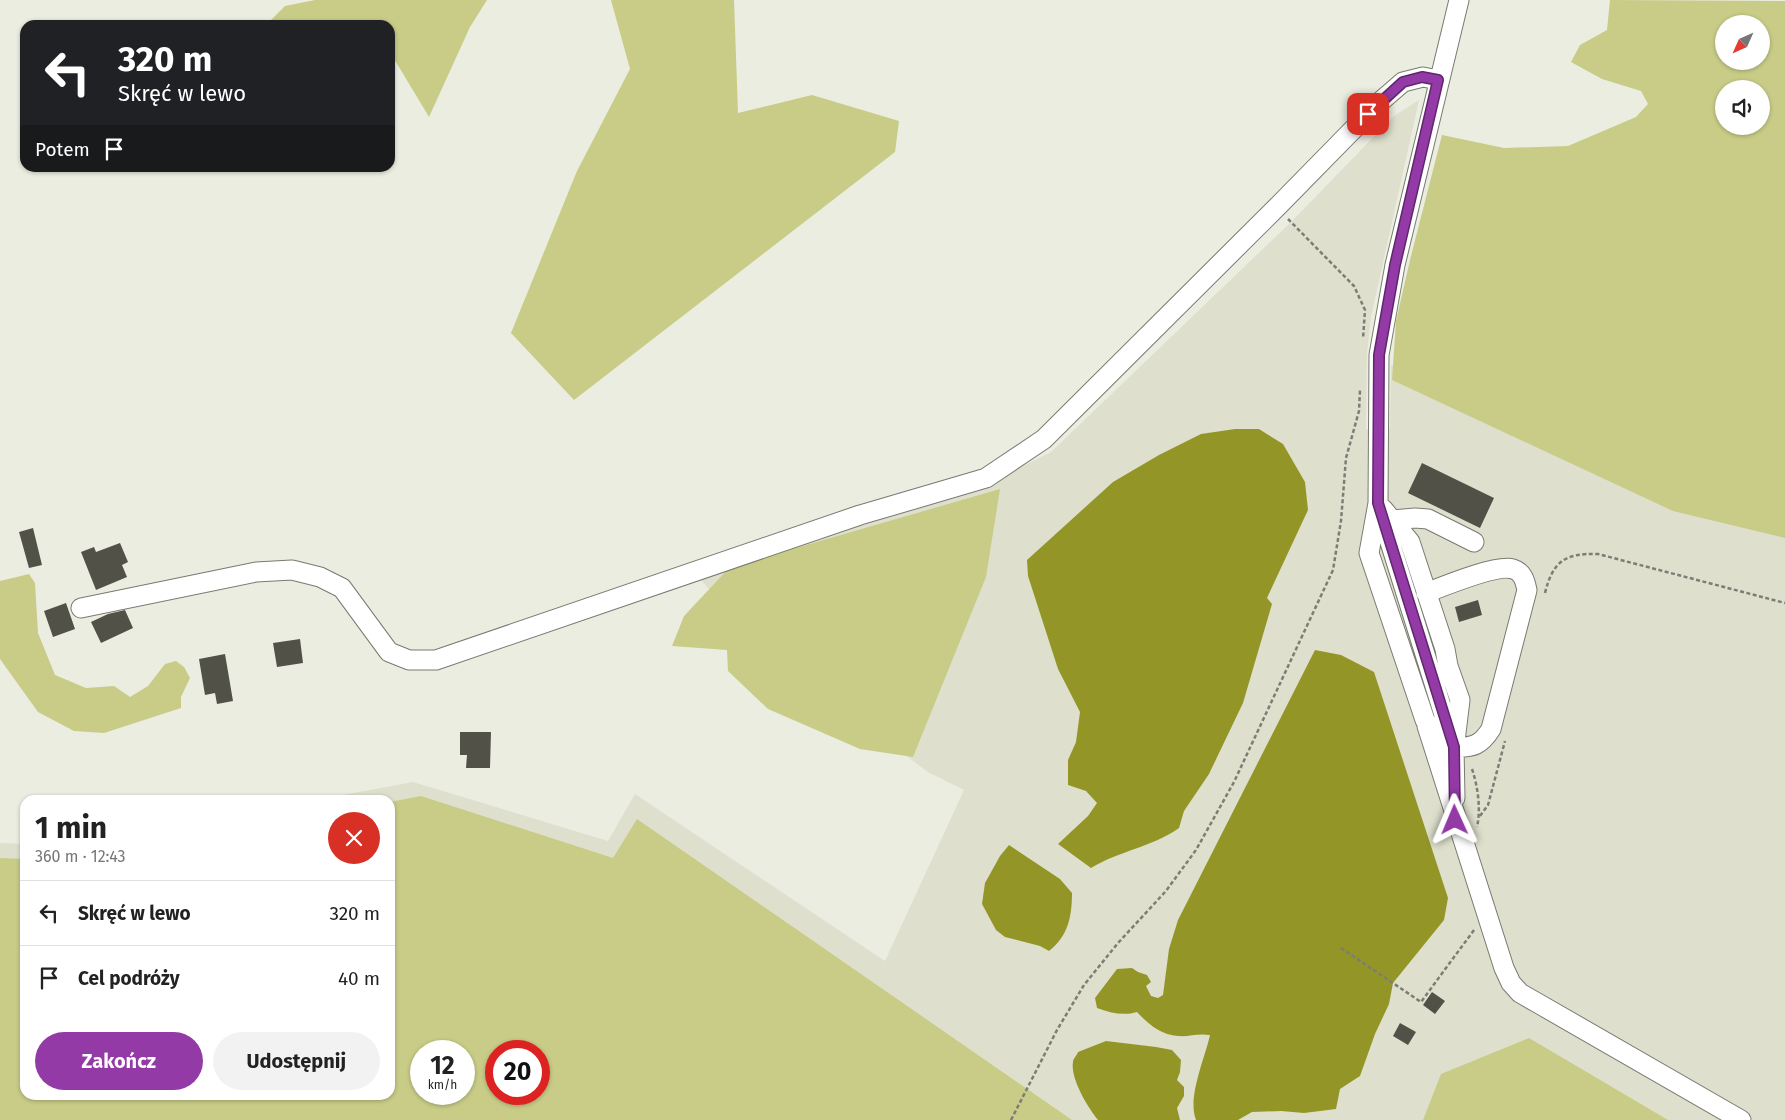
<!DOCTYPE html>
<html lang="pl">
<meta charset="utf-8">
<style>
:root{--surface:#fff;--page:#f2f2f2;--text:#222;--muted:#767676;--line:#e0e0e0;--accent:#943aa6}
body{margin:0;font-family:"Fira Sans",sans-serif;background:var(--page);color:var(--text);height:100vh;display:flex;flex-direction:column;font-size:19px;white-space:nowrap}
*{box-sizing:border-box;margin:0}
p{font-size:16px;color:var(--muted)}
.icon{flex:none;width:28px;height:28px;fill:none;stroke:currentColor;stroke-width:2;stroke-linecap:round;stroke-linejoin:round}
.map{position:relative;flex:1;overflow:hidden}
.side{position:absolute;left:20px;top:795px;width:375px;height:305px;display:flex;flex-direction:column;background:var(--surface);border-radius:15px;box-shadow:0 1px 4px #0004}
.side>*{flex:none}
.hud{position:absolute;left:20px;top:20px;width:375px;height:152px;border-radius:15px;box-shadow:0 1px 4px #0004;background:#202124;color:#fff;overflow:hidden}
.needle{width:32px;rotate:225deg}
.tools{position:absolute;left:1715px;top:15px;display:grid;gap:10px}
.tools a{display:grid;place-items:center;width:55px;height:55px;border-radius:50%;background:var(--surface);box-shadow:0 1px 4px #0004;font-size:25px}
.speed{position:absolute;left:410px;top:1040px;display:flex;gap:10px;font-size:25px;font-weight:700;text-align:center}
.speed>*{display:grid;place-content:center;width:65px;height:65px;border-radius:50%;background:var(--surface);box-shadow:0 1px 4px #0004;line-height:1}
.speed small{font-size:12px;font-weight:400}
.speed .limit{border:8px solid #d22;background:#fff;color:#111}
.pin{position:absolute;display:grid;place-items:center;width:42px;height:42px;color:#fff;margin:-21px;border-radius:10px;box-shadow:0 2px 8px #0006}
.me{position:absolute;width:55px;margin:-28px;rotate:359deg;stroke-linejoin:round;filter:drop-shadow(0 0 4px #0008)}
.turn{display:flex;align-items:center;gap:18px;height:105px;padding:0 15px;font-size:22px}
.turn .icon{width:65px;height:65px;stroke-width:2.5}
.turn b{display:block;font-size:35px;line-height:42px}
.then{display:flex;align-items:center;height:48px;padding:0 15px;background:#0003;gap:10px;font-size:19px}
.round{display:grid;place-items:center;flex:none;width:52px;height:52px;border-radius:26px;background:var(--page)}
.overview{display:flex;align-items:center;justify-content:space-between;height:85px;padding:0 15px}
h1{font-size:30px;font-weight:700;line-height:38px}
.button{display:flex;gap:10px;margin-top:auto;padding:10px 15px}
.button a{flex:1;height:58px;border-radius:30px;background:var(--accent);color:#fff;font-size:20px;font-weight:700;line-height:58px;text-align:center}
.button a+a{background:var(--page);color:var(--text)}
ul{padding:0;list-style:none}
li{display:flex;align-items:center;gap:15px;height:65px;padding:0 15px;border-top:1px solid var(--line)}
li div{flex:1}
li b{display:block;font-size:19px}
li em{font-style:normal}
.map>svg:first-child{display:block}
</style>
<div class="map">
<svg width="1785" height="1120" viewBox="0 0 1785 1120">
<rect width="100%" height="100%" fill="#ebede1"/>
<!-- built -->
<path fill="#dee0cd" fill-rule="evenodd" d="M1419 100 1371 317 1367 354 1366 429H1390L1391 365 1661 491 1785 524V1120H0V843L25 844V1095H390V800H316L413 782 608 841 635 794 885 961 964 790 928 772 760 647 699 578 1001 477 1051 452 1291 222 1394 116ZM421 1051H464V1094H421ZM496 1051H539V1094H496Z"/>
<!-- green -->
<path fill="#c8cc87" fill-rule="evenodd" d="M315 0H487L470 27 429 117 393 57 390 58V25H266L285 6Z
M611 0H734L738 113 812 95 899 121 895 152 574 400 511 333 577 171 630 69Z
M1610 0 1785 1V538L1673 511 1392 380 1396 321 1410 260 1442 135 1504 148 1568 146 1636 117 1648 104 1641 91 1602 79 1571 62 1580 45 1607 30ZM1724 24H1761V61H1724ZM1724 89H1761V126H1724Z
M1000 489 986 577 913 757 860 749 768 709 728 671 727 650 672 646 684 616 730 567Z
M29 574 35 583 38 633 55 675 86 688 114 686 130 697 148 686 165 664 176 661 184 667 190 678 181 697V708L104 733 74 731 38 712 0 659V581Z
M421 796 613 858 637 819 1072 1120H0V858L25 859V1095H390V802ZM464 1051V1094H421V1051ZM539 1051V1094H496V1051Z
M1529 1038 1668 1120H1423L1441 1074Z"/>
<!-- water -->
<path fill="#939627" d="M1235 429H1259L1283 444 1305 482 1308 510 1267 598 1272 604 1243 703 1209 774 1184 811 1179 828C1152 847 1119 851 1091 868L1058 844 1088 816 1097 803 1086 791 1068 785V760L1076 742 1080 712 1058 669 1028 576 1027 560 1113 482 1159 455 1201 434Z
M1315 650 1341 655 1374 672 1448 898 1444 920 1393 983 1389 1004 1375 1034 1360 1076 1340 1089 1336 1109 1304 1113 1281 1111 1252 1112 1238 1120H1196C1187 1098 1205 1058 1210 1035 1197 1033 1189 1037 1178 1036 1161 1035 1148 1024 1137 1012 1124 1016 1110 1013 1097 1008L1095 998 1117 969 1132 968 1138 972 1147 975 1151 982 1146 986 1151 996 1158 998 1163 995 1169 949 1178 920Z
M1009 845 1060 879 1072 893C1072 917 1068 936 1049 951L1040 946 1005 937 996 930 982 904 985 883 1000 856Z
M1106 1041 1156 1047 1172 1050 1181 1060 1180 1072 1177 1080 1184 1087V1096L1177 1108 1180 1120H1098C1088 1108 1070 1078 1073 1062 1073 1059 1077 1055 1078 1052Z"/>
<!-- building -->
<path fill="#515148" d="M1422 463 1494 498 1480 528 1408 493Z
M33 528 42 565 29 568 19 532Z
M120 543 128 562 122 565 127 577 96 590 81 552 94 547 96 552Z
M1478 600 1482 615 1459 622 1455 607Z
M66 603 75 629 53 637 44 611Z
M125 610 133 628 101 643 91 622 108 614Z
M300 639 303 663 277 667 273 643Z
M225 654 233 701 217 704 215 693 205 695 199 659Z
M460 732H491L490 768H466L467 755H460Z
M1432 992 1445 1001 1435 1014 1423 1005Z
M1400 1023 1416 1032 1408 1045 1393 1036Z"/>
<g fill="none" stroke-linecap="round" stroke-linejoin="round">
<defs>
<path id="minor" d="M1379 507 1454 747 1455 798
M1383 509 1410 542 1445 649 1448 666 1460 700 1455 741
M1393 520 1415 518 1428 519 1474 542
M1426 593C1444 586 1497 564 1513 569 1523 572 1525 581 1527 590L1491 729C1481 745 1473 748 1454 747L1433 731 1425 720 1369 553 1378 503 1379 355 1395 265 1459 0
M81 608 256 572 292 570 320 577 342 588 389 652 409 660H436L860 515 986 478 1044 439 1277 207 1381 101 1403 82 1423 77 1438 80
M1427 726 1504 968 1511 983 1520 993 1541 1005 1741 1120"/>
</defs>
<!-- minor casing -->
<use href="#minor" stroke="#797a70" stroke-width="21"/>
<!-- path -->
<path stroke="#7c7e76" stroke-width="2.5" stroke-dasharray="4 2.5" stroke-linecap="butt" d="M1288 219 1354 286 1365 310 1363 339
M1545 593C1553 561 1565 553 1598 554L1785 603
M1472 769C1478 787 1481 809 1477 827
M1480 816 1488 805 1505 741
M1341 948 1421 1002 1474 930
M1011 1120 1057 1030 1084 985 1118 943 1166 891 1196 850 1234 782 1333 570 1341 521 1346 458 1359 411 1360 390"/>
<!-- minor -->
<use href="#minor" stroke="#fff" stroke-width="19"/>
</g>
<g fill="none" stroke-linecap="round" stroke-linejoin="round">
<defs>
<path id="route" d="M1368 114 1403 82 1422 77 1438 80 1395 265 1379 355 1378 503 1454 747 1455 820"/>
</defs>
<!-- route casing -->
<use href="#route" stroke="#60266c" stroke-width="12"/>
<!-- route -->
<use href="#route" stroke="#943aa6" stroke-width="9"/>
</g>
</svg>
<div class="tools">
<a><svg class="needle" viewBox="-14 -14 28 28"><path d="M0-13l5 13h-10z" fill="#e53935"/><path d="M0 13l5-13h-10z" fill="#767676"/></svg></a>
<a><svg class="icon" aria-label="sound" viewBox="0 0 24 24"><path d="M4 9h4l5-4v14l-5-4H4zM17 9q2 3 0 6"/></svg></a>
</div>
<div class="speed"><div>12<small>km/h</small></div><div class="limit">20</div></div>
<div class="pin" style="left:1368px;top:114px;background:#d93025"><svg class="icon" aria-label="arrive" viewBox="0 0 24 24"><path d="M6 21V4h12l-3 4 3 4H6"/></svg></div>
<svg class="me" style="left:1455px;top:820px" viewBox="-20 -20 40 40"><path d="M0-17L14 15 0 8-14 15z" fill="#943aa6" stroke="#fff" stroke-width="4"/></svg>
<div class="hud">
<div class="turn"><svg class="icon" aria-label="left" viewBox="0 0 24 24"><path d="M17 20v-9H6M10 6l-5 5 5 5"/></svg><div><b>320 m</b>Skręć w lewo</div></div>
<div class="then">Potem<svg class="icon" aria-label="arrive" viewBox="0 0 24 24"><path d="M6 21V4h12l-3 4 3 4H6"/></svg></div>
</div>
<section class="side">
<div class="overview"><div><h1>1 min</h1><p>360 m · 12:43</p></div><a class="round" style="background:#d93025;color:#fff"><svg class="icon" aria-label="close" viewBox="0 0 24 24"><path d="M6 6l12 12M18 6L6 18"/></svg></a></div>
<ul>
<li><svg class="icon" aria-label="left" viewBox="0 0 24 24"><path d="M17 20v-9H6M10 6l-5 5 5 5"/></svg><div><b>Skręć w lewo</b></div><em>320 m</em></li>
<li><svg class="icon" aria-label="arrive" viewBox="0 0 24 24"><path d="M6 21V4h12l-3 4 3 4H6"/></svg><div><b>Cel podróży</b></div><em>40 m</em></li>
</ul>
<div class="button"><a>Zakończ</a><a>Udostępnij</a></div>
</section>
</div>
